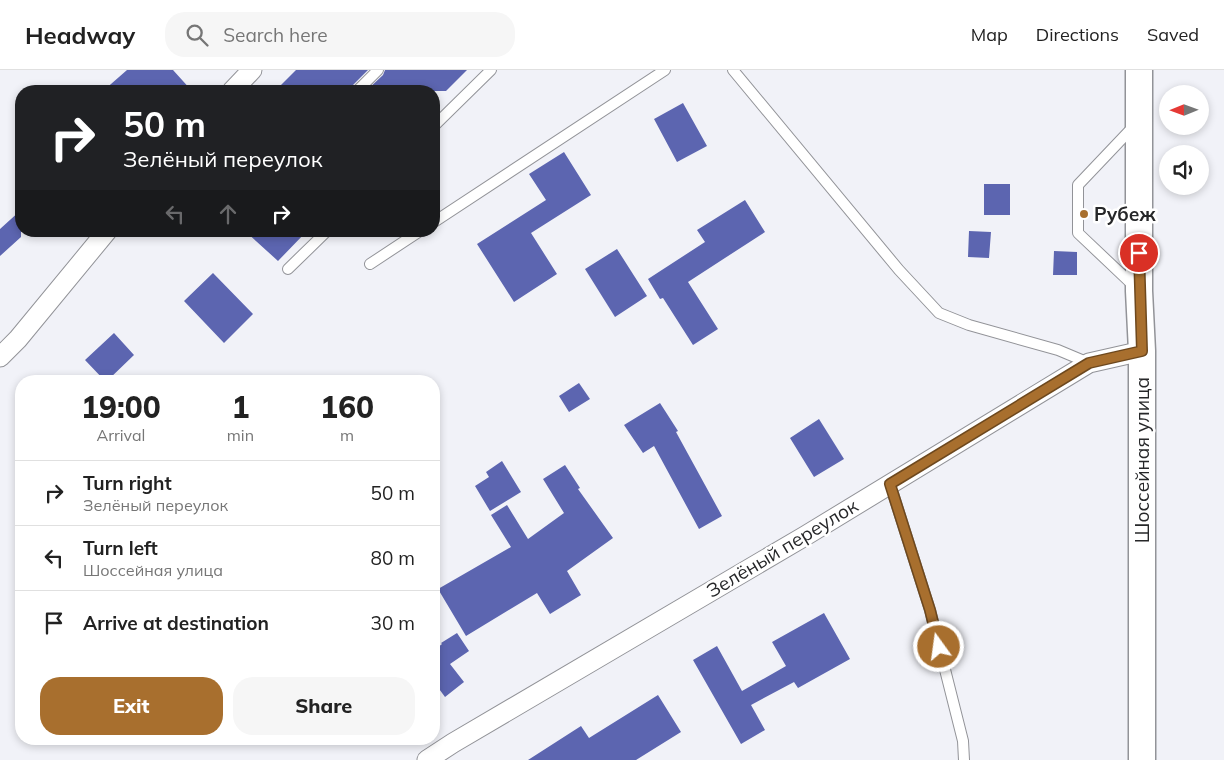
<!DOCTYPE html>
<meta charset="utf-8">
<style>
:root{--surface:#fff;--page:#f6f6f6;--text:#222;--muted:#767676;--line:#e0e0e0;--accent:#a86f2e}
body{margin:0;font-family:Mulish,sans-serif;background:var(--page);color:var(--text);height:100vh;display:flex;flex-direction:column;font-size:19px;white-space:nowrap}
*{box-sizing:border-box;margin:0}
p{font-size:16px;color:var(--muted)}
.icon{flex:none;width:28px;height:28px;fill:none;stroke:currentColor;stroke-width:2;stroke-linecap:round;stroke-linejoin:round}
.map{position:relative;flex:1;overflow:hidden}
.side{position:absolute;left:15px;top:305px;width:425px;height:370px;display:flex;flex-direction:column;background:var(--surface);border-radius:20px;box-shadow:0 2px 8px #0003}
.side>*{flex:none}
.banner{position:absolute;left:15px;top:15px;width:425px;height:152px;border-radius:20px;box-shadow:0 2px 8px #0003;background:#202124;color:#fff;overflow:hidden}
.needle{width:32px;rotate:269deg}
.buttons{position:absolute;left:1159px;top:15px;display:grid;gap:10px}
.buttons a{display:grid;place-items:center;width:50px;height:50px;border-radius:50%;background:var(--surface);box-shadow:0 2px 8px #0003;font-size:25px}
.pin{position:absolute;display:grid;place-items:center;width:42px;height:42px;color:#fff;margin:-21px;border:2px solid #fff;border-radius:50%;box-shadow:0 1px 5px #0007}
.me{position:absolute;width:55px;margin:-28px;rotate:346deg;stroke-linejoin:round;filter:drop-shadow(0 0 4px #0008)}
.turn{display:flex;align-items:center;gap:18px;height:105px;padding:0 25px;font-size:22px}
.turn .icon{width:65px;height:65px;stroke-width:2.5}
.turn b{display:block;font-size:35px;line-height:42px}
.lanes{display:flex;align-items:center;height:48px;padding:0 25px;background:#0003;justify-content:center;gap:25px;direction:ltr}
.lanes .off{opacity:.35}
.eta{display:flex;justify-content:space-evenly;align-items:center;height:85px;text-align:center}
.eta b{font-size:30px;font-weight:800;line-height:35px}
.primary-button{display:flex;gap:10px;margin-top:auto;padding:10px 25px}
.primary-button a{flex:1;height:58px;border-radius:20px;background:var(--accent);color:#fff;font-size:20px;font-weight:800;line-height:58px;text-align:center}
.primary-button a+a{background:var(--page);color:var(--text)}
ul{padding:0;list-style:none}
li{display:flex;align-items:center;gap:15px;height:65px;padding:0 25px;border-top:1px solid var(--line)}
li div{flex:1}
li b{display:block;font-size:19px}
li em{font-style:normal}
header{display:flex;align-items:center;gap:30px;box-sizing:border-box;height:70px;padding:0 25px;background:var(--surface);border-bottom:1px solid var(--line)}
header strong{font-size:24px}
nav{display:flex;gap:28px;margin-inline-start:auto;font-size:18px}
.search{width:350px;height:45px;background:var(--page);display:flex;align-items:center;gap:12px;box-sizing:border-box;padding:0 18px;border-radius:20px;color:var(--muted);font-size:19px}
.map>svg:first-child{display:block}
</style>
<header>
<strong>Headway</strong>
<div class="search"><svg class="icon" aria-label="search" viewBox="0 0 24 24"><circle cx="10" cy="10" r="6"/><path d="M15 15l6 6"/></svg>Search here</div>
<nav><a>Map</a><a>Directions</a><a>Saved</a></nav>
</header>
<div class="map">
<svg width="1224" height="690" viewBox="0 0 1224 690">
<rect width="100%" height="100%" fill="#f1f2f8"/>
<!-- building -->
<path fill="#5c65b0" d="M127 0H173L192 21H103Z
M296 0H368L352 16 350 21H275Z
M385 0H467L446 21H366L383 5Z
M683 33 707 76 677 92 654 49Z
M564 82 591 125 531 163 557 204 514 232 477 174 546 130 529 104Z
M984 114H1010V145H984Z
M745 130 765 162 688 212 718 259 693 275 663 228 660 229 648 209 705 172 697 160Z
M21 140V167L0 186V159Z
M245 161H307L278 191Z
M969 161 991 162 989 188 968 187Z
M617 179 647 226 615 247 585 199Z
M1054 181 1077 182V205H1053Z
M213 203 253 244 224 273 184 231Z
M114 263 134 285 107 311H105L85 290Z
M579 313 590 329 569 342 559 326Z
M660 333 678 361 676 362 722 446 699 459 654 376 643 383 624 355Z
M819 349 844 389 814 407 790 368Z
M502 391 521 422 490 441 475 416 489 407 486 402Z
M565 395 580 418 578 419 613 468 567 501 581 525 550 544 537 523 466 566 438 519 511 477 491 445 507 435 528 469 564 443 543 409Z
M824 543 850 589 798 618 794 612 751 635 765 660 741 674 693 590 717 576 742 621 786 596 772 572Z
M457 563 469 581 450 594 464 612 445 627 434 612V573L437 578 442 574 441 573Z
M658 625 681 662 636 690H528L581 656 589 668Z"/>
<g fill="none" stroke-linecap="round" stroke-linejoin="round">
<defs>
<path id="lane" d="M733 0 899 200 939 243 969 255 1058 280 1089 293
M357 21 378 0
M434 56 491 0
M434 152 665 0
M370 194 420 161
M288 199 327 161
M1135 217 1078 163V115L1135 55
M890 414 930 540 963 671 964 690"/>
<path id="street" d="M232 21 252 0
M0 287 18 269 107 161
M427 690 453 673 805 466 1089 293 1142 281"/>
<path id="secondary" d="M1139 0V221L1142 281V690"/>
</defs>
<!-- lane casing -->
<use href="#lane" stroke="#929398" stroke-width="12"/>
<!-- street casing -->
<use href="#street" stroke="#929398" stroke-width="21"/>
<!-- secondary casing -->
<use href="#secondary" stroke="#929398" stroke-width="29"/>
<!-- lane -->
<use href="#lane" stroke="#fff" stroke-width="10"/>
<!-- street -->
<use href="#street" stroke="#fff" stroke-width="19"/>
<!-- secondary -->
<use href="#secondary" stroke="#fff" stroke-width="26"/>
</g>
<g fill="none" stroke-linecap="round" stroke-linejoin="round">
<defs>
<path id="route" d="M939 577 930 540 890 414 1089 293 1142 281 1139 183"/>
</defs>
<!-- route casing -->
<use href="#route" stroke="#6d481e" stroke-width="12"/>
<!-- route -->
<use href="#route" stroke="#a86f2e" stroke-width="9"/>
</g>
<!-- markers -->
<circle fill="#a86f2e" stroke="#fff" stroke-width="2" cx="1084" cy="144" r="5"/>
<g text-anchor="middle" stroke-width="5" stroke-linejoin="round" paint-order="stroke">
<!-- poi labels -->
<g font-size="19" font-weight="bold" fill="#262729" stroke="#fff" text-anchor="start">
<text x="1094" y="151">Рубеж</text>
</g>
<!-- street labels -->
<g font-size="19" fill="#262729" stroke="#fff">
<text transform="translate(1142 390) rotate(-90)" y="7">Шоссейная улица</text>
<text transform="translate(782 478) rotate(-31)" y="7">Зелёный переулок</text>
</g>
</g>
</svg>
<div class="buttons">
<a><svg class="needle" viewBox="-14 -14 28 28"><path d="M0-13l5 13h-10z" fill="#e53935"/><path d="M0 13l5-13h-10z" fill="#767676"/></svg></a>
<a><svg class="icon" aria-label="sound" viewBox="0 0 24 24"><path d="M4 9h4l5-4v14l-5-4H4zM17 9q2 3 0 6"/></svg></a>
</div>
<div class="pin" style="left:1139px;top:183px;background:#d93025"><svg class="icon" aria-label="arrive" viewBox="0 0 24 24"><path d="M6 21V4h12l-3 4 3 4H6"/></svg></div>
<svg class="me" style="left:939px;top:577px" viewBox="-20 -20 40 40"><circle r="17" fill="#a86f2e" stroke="#fff" stroke-width="3"/><path d="M0-11L8 9 0 5-8 9z" fill="#fff"/></svg>
<div class="banner">
<div class="turn"><svg class="icon" aria-label="right" viewBox="0 0 24 24"><path d="M7 20v-9h11M14 6l5 5-5 5"/></svg><div><b>50 m</b>Зелёный переулок</div></div>
<div class="lanes"><svg class="icon off" aria-label="left" viewBox="0 0 24 24"><path d="M17 20v-9H6M10 6l-5 5 5 5"/></svg><svg class="icon off" aria-label="ahead" viewBox="0 0 24 24"><path d="M12 20V5M6 11l6-6 6 6"/></svg><svg class="icon" aria-label="right" viewBox="0 0 24 24"><path d="M7 20v-9h11M14 6l5 5-5 5"/></svg></div>
</div>
<section class="side">
<div class="eta">
<div><b>19:00</b><p>Arrival</p></div>
<div><b>1</b><p>min</p></div>
<div><b>160</b><p>m</p></div>
</div>
<ul>
<li><svg class="icon" aria-label="right" viewBox="0 0 24 24"><path d="M7 20v-9h11M14 6l5 5-5 5"/></svg><div><b>Turn right</b><p>Зелёный переулок</p></div><em>50 m</em></li>
<li><svg class="icon" aria-label="left" viewBox="0 0 24 24"><path d="M17 20v-9H6M10 6l-5 5 5 5"/></svg><div><b>Turn left</b><p>Шоссейная улица</p></div><em>80 m</em></li>
<li><svg class="icon" aria-label="arrive" viewBox="0 0 24 24"><path d="M6 21V4h12l-3 4 3 4H6"/></svg><div><b>Arrive at destination</b></div><em>30 m</em></li>
</ul>
<div class="primary-button"><a>Exit</a><a>Share</a></div>
</section>
</div>
